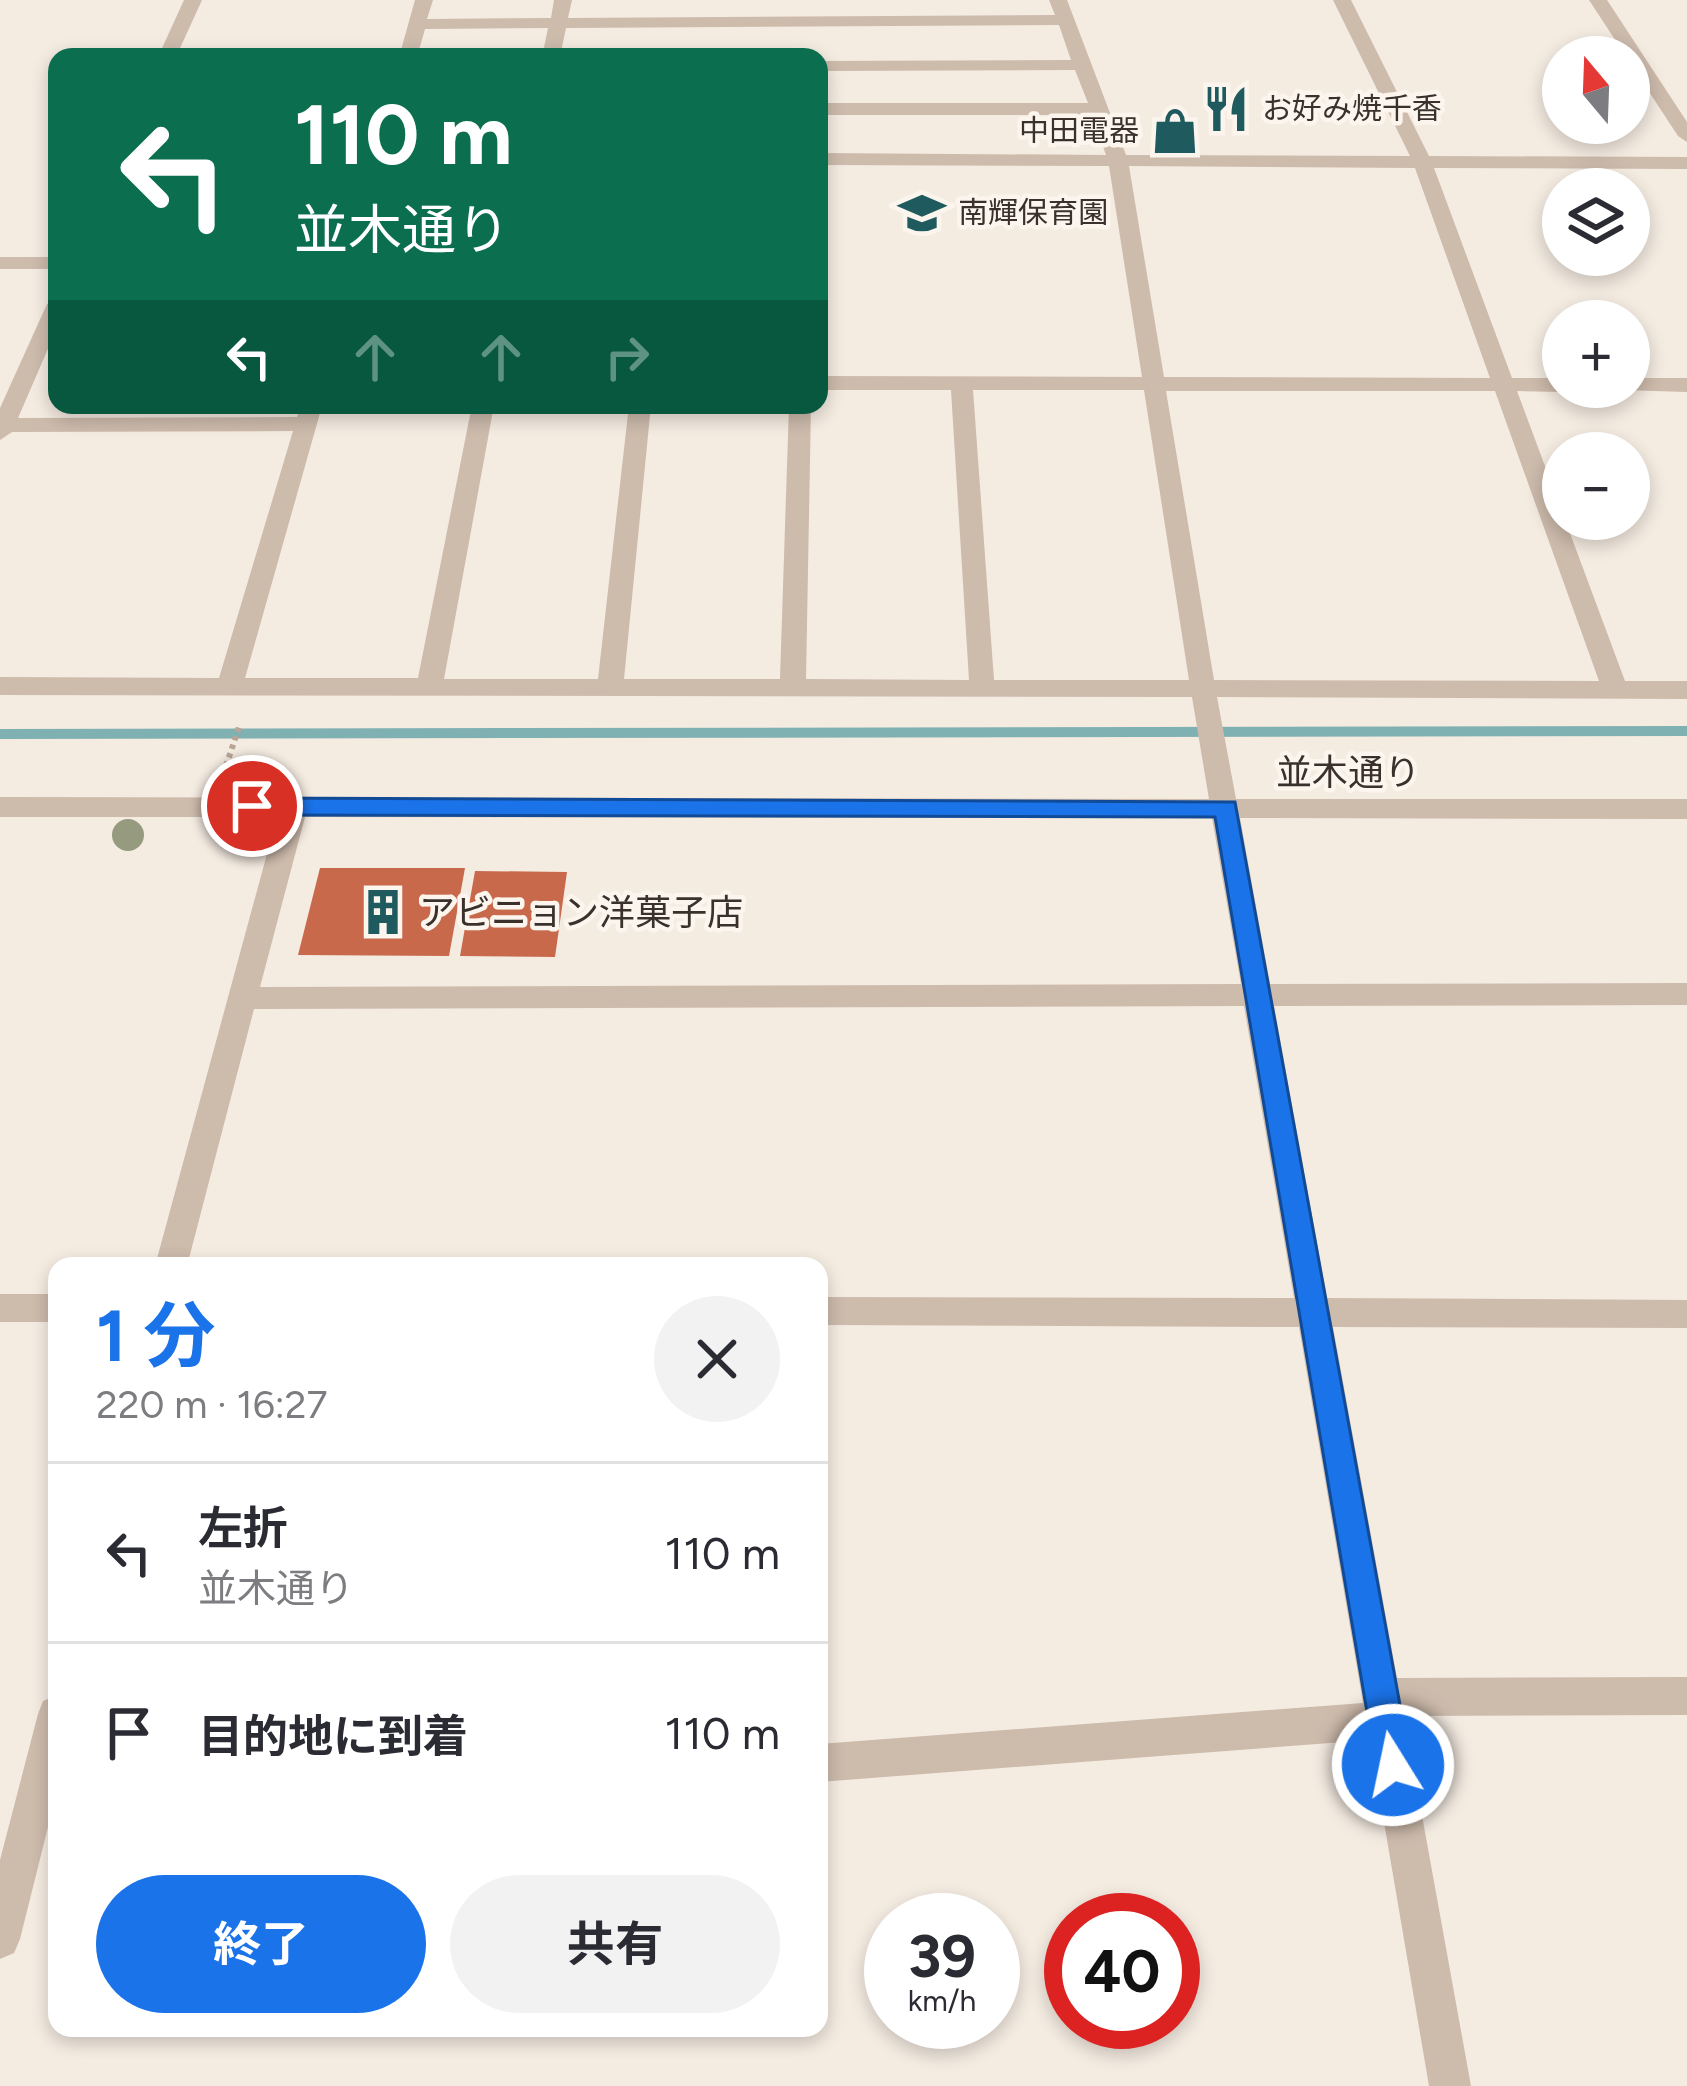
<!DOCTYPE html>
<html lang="ja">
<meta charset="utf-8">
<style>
:root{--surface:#fff;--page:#f2f2f3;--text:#2b2b33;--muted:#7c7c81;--line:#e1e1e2;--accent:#1a73e8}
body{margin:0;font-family:Figtree,"Noto Sans JP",sans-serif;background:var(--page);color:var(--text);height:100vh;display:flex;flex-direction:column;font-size:45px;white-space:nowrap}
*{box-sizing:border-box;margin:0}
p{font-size:39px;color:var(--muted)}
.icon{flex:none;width:66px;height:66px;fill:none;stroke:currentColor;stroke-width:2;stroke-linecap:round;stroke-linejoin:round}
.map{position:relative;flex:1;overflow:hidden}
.side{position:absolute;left:48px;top:1257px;width:780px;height:780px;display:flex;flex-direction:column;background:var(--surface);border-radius:24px;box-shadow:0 6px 18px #0003}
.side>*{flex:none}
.guide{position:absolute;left:48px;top:48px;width:780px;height:366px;border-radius:24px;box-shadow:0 6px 18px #0003;background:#0b6e4f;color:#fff;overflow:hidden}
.needle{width:78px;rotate:341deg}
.controls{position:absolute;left:1542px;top:36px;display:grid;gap:24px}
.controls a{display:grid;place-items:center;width:108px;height:108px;border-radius:50%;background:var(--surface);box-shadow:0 6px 18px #0003;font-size:60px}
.speed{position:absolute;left:864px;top:1893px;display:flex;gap:24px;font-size:60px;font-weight:700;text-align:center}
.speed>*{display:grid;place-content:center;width:156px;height:156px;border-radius:50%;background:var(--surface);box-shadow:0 6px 18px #0003;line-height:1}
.speed small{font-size:30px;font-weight:400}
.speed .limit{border:18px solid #d22;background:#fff;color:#111}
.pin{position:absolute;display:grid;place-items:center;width:102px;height:102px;color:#fff;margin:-51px;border:6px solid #fff;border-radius:50%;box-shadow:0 3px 12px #0007}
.me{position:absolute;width:132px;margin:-66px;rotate:350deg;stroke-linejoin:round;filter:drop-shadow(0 0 9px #0008)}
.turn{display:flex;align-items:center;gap:42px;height:252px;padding:0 48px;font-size:54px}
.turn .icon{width:156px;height:156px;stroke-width:2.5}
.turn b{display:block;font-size:84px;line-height:102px}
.lanes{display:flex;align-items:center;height:114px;padding:0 48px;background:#0003;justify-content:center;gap:60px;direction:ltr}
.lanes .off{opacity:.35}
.round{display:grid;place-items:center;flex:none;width:126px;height:126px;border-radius:63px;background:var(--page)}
.headline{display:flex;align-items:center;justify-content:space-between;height:204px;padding:0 48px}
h1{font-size:72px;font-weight:700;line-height:90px;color:var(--accent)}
.cta{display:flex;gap:24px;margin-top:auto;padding:24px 48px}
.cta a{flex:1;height:138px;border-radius:72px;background:var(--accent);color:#fff;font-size:48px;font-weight:700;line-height:138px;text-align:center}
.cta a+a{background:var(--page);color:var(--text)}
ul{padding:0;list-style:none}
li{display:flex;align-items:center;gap:36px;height:180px;padding:0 48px;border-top:3px solid var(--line)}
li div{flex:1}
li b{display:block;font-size:45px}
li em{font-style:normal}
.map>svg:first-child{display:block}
</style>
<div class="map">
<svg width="1687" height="2086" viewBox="0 0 1687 2086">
<rect width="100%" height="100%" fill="#f4ebe1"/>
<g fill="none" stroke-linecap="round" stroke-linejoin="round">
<!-- stream -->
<path fill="#7fb0b2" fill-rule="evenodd" d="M1687 726V736L0 739V729Z"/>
</g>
<!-- building -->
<path fill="#c8694b" d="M320 868H465L449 956 298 955Z
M475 871 567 872 555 957 460 956Z"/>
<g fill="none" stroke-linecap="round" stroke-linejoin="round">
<!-- path -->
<path stroke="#b9a596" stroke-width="6" stroke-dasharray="4.5 4.5" stroke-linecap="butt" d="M226 766 240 724"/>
<!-- minor -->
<path fill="#cdbbac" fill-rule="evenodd" d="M184 0H202L176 57H158Z
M415 0H433L427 19 551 18 554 0H572L568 18 1055 15 1049 0H1067L1126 155 1410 156 1333 0H1351L1429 156 1687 157V169L1434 168 1512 378H1563V387H1573L1563 392 1517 391 1625 681H1687V699L1217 697 1236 799H1687V819L1240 818 1270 984 1687 983V1005L1274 1006 1327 1298 1687 1300V1328L1333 1327 1397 1678 1687 1677V1715L1404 1716 1471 2086H1429L1370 1740 819 1782V1744L1363 1703 1299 1327 819 1325V1297L1294 1298 1244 1006 254 1009 187 1266H155L277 817H0V797L1209 799 1192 697 0 695V677L219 678 293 431 12 432 0 440V408L47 304 57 298V328L18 418 297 417 301 405 322 406 245 678H418L472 405H494L444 679H598L629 405H651L624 679H780L789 405H811L806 679 969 680 951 390H819V376L1142 377 1109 166 819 165V153L1106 155 1092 115H819V103H1088L1075 70 819 71V61L1071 60 1059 25 566 28 560 57H542L548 28 425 29 417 57H399ZM1129 166 1415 168 1490 378 1164 377ZM973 390H1144L1189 680H994ZM1166 391H1495L1599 681 1214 680ZM305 817 1212 818 1241 984 260 987Z
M1589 0H1607L1687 122V142L1678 136Z
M0 257H57V269H0Z
M1629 378H1687V392L1621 390 1629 387Z
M0 1294H57V1322H0Z
M57 1695V1791L20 1939 14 1953 0 1959V1860L38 1714 43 1701Z"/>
</g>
<!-- trees -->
<circle fill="#969b7f" cx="128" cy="835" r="16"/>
<!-- route -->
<path fill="#1a73e8" stroke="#114b97" stroke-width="3" d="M252 798 1235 802 1411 1765 1406 1778 1393 1783 1381 1778 1376 1765 1215 817 252 815 240 806Z"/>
<!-- icons -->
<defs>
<symbol id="restaurant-bare" viewBox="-9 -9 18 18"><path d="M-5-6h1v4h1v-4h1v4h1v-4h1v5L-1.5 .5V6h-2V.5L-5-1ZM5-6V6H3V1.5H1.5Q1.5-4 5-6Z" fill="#1f5a5e" stroke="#fbf5ee" stroke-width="2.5" paint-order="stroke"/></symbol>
<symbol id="shop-bare" viewBox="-9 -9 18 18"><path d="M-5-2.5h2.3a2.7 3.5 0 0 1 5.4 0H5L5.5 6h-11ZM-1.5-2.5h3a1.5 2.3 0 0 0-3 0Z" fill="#1f5a5e" stroke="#fbf5ee" stroke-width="2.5" paint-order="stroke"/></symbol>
<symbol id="school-bare" viewBox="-9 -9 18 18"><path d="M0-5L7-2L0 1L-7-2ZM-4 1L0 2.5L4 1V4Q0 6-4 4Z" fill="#1f5a5e" stroke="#fbf5ee" stroke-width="2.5" paint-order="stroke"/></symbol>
<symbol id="building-bare" viewBox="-9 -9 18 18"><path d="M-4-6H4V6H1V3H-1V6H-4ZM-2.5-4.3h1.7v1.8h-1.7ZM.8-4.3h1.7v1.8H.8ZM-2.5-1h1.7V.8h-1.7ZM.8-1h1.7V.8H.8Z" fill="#1f5a5e" stroke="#fbf5ee" stroke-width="2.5" paint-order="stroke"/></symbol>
</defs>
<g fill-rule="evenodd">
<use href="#restaurant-bare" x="1193" y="76" width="66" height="66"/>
<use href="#shop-bare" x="1142" y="98" width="66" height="66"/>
<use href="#school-bare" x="889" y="180" width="66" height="66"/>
<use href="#building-bare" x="350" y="879" width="66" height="66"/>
</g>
<g text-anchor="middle" stroke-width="9" stroke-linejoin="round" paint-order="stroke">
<!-- far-poi labels -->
<g font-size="30" fill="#3b302b" stroke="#fbf5ee" text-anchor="start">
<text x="1262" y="119">お好み焼千香</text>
<text x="1139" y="141" text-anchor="end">中田電器</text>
<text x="958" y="223">南輝保育園</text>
</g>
<!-- street labels -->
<g font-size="36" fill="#3b302b" stroke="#fbf5ee">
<text x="1348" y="785">並木通り</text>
</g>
<!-- poi labels -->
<g font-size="36" fill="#3b302b" stroke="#fbf5ee" text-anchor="start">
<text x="419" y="925">アビニョン洋菓子店</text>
</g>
</g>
</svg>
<div class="controls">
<a><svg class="needle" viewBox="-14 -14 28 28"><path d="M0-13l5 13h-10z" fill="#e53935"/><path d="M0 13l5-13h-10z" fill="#7c7c81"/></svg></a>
<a><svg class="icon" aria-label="layers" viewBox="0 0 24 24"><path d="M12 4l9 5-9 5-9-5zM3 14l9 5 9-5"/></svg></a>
<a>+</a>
<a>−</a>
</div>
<div class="speed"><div>39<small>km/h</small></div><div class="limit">40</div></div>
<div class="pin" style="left:252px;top:806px;background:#d93025"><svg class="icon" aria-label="arrive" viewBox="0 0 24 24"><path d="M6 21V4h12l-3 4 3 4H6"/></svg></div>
<svg class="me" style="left:1393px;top:1765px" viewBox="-20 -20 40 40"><circle r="17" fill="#1a73e8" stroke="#fff" stroke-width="3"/><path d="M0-11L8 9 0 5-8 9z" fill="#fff"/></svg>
<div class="guide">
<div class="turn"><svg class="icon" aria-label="left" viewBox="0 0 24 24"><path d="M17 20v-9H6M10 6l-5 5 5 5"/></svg><div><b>110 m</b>並木通り</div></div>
<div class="lanes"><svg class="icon" aria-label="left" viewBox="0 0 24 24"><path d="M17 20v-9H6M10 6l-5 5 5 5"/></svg><svg class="icon off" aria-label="ahead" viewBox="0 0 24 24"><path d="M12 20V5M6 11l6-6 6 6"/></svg><svg class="icon off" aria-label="ahead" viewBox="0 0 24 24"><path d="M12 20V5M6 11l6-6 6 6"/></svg><svg class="icon off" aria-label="right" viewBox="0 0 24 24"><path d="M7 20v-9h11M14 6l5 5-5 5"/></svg></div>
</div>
<section class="side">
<div class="headline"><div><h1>1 分</h1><p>220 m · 16:27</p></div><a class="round"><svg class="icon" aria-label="close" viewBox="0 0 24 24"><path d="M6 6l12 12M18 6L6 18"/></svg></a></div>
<ul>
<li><svg class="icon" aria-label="left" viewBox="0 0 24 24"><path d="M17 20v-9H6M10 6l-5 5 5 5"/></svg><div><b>左折</b><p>並木通り</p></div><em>110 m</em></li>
<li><svg class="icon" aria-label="arrive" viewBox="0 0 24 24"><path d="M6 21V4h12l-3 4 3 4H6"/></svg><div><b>目的地に到着</b></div><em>110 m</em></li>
</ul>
<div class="cta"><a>終了</a><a>共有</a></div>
</section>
</div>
